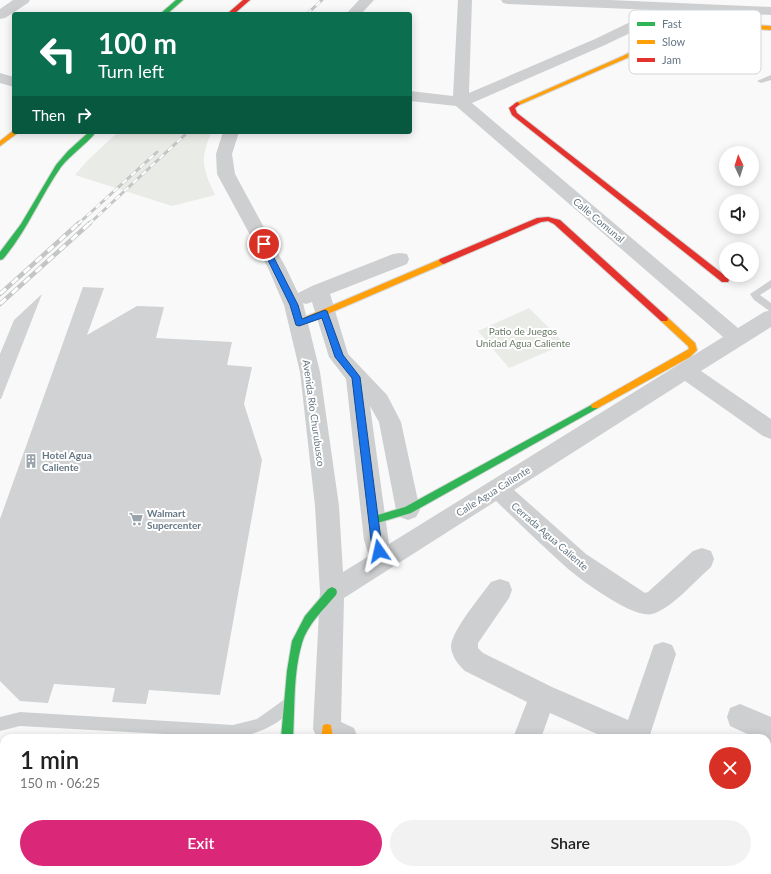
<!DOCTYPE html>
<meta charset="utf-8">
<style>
:root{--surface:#fff;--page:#f2f2f2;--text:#222;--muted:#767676;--accent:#db2777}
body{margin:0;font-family:Lato,sans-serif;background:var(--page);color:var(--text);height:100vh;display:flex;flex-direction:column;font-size:15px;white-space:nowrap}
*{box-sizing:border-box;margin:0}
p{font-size:13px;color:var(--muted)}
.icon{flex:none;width:22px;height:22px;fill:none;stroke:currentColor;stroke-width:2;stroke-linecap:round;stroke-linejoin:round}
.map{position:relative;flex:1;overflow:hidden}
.panel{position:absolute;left:0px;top:734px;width:771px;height:140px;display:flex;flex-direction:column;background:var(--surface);border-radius:12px 12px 0 0;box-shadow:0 2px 10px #0003}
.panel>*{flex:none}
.hud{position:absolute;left:12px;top:12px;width:400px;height:122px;border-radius:4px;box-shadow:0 2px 10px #0003;background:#0b6e4f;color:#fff;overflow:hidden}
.needle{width:26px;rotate:356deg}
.tools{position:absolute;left:719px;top:146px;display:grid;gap:8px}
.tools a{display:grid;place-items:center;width:40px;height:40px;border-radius:50%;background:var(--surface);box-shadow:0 2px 10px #0003;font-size:20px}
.pin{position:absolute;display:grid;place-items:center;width:34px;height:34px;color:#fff;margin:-17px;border:2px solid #fff;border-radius:50%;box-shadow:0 1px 4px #0007}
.me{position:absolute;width:44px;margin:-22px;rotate:349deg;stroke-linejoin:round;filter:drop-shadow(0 0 3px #0008)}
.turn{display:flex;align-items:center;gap:14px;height:84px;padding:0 20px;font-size:18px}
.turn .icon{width:52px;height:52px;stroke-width:2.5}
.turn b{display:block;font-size:28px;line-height:34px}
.then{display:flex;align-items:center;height:38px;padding:0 20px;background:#0003;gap:8px;font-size:15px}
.round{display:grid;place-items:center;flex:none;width:42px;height:42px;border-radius:21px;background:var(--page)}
.headline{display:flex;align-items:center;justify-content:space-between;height:68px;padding:0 20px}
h1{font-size:24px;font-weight:600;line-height:30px}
.action{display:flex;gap:8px;margin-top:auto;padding:8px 20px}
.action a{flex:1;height:46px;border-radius:24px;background:var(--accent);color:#fff;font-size:16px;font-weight:600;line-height:46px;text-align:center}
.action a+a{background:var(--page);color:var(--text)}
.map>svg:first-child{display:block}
</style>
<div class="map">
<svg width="771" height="874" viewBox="0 0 771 874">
<rect width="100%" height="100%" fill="#f9f9f9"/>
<!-- green -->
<path fill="#e8ebe6" d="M118 132H212C199 158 203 170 215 195L172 206 75 175 88 160Z
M529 308 565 344 509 368 478 331Z"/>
<!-- building -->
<path fill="#d0d2d3" d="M83 287 104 288 87 335 137 306 164 307 156 338 232 342 227 365 252 367 244 404 262 460 220 695 149 690 146 704 112 702 115 688 54 684 48 703 20 701 0 681V519Z
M42 294 1 399H0V354L14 320Z"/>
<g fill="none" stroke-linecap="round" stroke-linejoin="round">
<defs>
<path id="fast" d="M176 0H183L167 14H160Z
M89 132H96C86 145 71 154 61 167 40 197 27 231 3 259L0 260V252L21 224 56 165 68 151Z
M595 403 598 404 599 406 598 408 411 513 374 524 371 523 369 520 371 517 405 507Z
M332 587 336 589 337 592 336 595C324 609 307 625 302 643 293 673 295 707 293 738H281L287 671 292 641 305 616 328 589Z"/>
<path id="slow" d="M700 22 771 26V30L700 26 685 29 627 58 519 105 514 104 623 56 681 26Z
M14 130V132H19L0 146V141Z
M443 258 447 261 446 263 302 325 299 326 295 323 296 321Z
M664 316 667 317 695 343 697 350 690 357 598 408H592L591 406 592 404 689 349 688 346 661 321 660 319 661 317Z
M327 724 331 725 333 738H321L323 725Z
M0 799 4 801V814L0 812Z
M0 867 6 870 8 874H0Z
M163 870H184L182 874H161Z"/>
<path id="jam" d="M243 0H250L234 14H227Z
M517 102 520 104 515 108 517 113 728 278 729 280 728 282H722L512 115 509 108Z
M548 217 560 220 667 317 668 319 667 321H661L554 224 548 221 541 222 446 263 443 264 439 261 440 259 537 218Z
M96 870H112L114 874H98Z
M330 870H342L343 874H331Z"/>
</defs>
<!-- fast casing -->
<use href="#fast" stroke="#d5d6d7" stroke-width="2"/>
<!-- slow casing -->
<use href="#slow" stroke="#d5d6d7" stroke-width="2"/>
<!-- jam casing -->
<use href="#jam" stroke="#d5d6d7" stroke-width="2"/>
<!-- lane -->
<path fill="#cecfd0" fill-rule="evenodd" d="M771 75V80L761 83 757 81Z
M771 280V288L760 295 771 303V312L754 300 750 294Z
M285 699 290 701 292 706C283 725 255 734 236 738L20 726 0 731V717L20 712 233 725 257 719Z"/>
<!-- street -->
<path fill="#cecfd0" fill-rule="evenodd" d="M13 0H30L28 3 5 18 0 19V9Z
M359 0H374L361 14H346Z
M458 0H472L469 93 595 39 655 10 508 4 503 3 501 0H610L771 7V15L676 11 605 45 472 103 738 328 764 312 771 310V327L701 371 771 419V439L763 436 685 381 514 490 586 554 645 593 648 592 693 551 702 548 711 551 714 559 711 567C696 580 670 610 652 614 634 619 582 581 567 568 543 547 520 524 496 501L344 598 341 722 354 728 358 738H317L313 729 320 592 315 506 300 372 284 305 268 268 217 174 216 154 223 132H239L232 154 235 174 286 268 298 293 312 286 393 254 400 253 407 254 409 259 407 264 330 294 348 354 387 395 401 422 420 510 416 517 408 520 400 517 396 510 379 422 370 406 389 544 723 337 456 106 410 101V91L453 96ZM312 302 329 357 346 379 364 540 369 556 343 572 339 506 320 372 303 303 306 304Z
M0 73 14 77V87L0 83Z
M500 579 509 582 512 590 509 598 478 643V648L483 653 552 687 628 720 654 645 663 642 672 645 676 654 649 738H606L550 713 541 738H513L527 702 465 671C458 665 451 655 451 646 452 630 481 596 491 582Z
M740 704 771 717V744L767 743V738H756L730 726 727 717 730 708Z
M595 870H631L633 874H597Z"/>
<!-- fast -->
<use href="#fast" fill="#30b455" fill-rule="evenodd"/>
<!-- slow -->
<use href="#slow" fill="#ff9f0a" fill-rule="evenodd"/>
<!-- jam -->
<use href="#jam" fill="#e5322d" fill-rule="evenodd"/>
<defs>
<path id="rail-far1" d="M307 14 322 0
M78 224 157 152
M89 224 188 132"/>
<path id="rail" d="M0 294 79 223
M0 304 90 223"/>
</defs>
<!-- rail-far1 casing -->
<use href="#rail-far1" stroke="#c3c5c6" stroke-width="3"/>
<!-- rail casing -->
<use href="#rail" stroke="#c3c5c6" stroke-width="4.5"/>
<!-- rail-far1 -->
<use href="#rail-far1" stroke="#fff" stroke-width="2" stroke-dasharray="6" stroke-linecap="butt"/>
<!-- rail -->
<use href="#rail" stroke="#fff" stroke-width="3" stroke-dasharray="8" stroke-linecap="butt"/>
</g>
<!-- route -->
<path fill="#1a73e8" stroke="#114b97" d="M264 241 267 244 298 305 302 319 325 310 327 311 343 355 360 377 381 540 384 551 382 554 379 555 375 554 371 540 352 378 335 357 322 318 299 326 296 325 290 305 260 244Z"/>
<!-- icons -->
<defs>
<symbol id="building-bare" viewBox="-9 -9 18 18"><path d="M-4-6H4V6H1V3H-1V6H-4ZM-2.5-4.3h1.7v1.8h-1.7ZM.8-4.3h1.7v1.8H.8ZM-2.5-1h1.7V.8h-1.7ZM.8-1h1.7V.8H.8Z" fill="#99a4ac" stroke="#fff" stroke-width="2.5" paint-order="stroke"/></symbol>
<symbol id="supermarket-bare" viewBox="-9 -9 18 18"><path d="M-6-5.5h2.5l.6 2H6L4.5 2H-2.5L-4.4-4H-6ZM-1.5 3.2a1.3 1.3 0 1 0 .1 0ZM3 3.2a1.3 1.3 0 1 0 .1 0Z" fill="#99a4ac" stroke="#fff" stroke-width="2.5" paint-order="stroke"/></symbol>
</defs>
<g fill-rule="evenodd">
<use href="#building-bare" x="21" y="451" width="20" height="20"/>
<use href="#supermarket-bare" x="126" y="509" width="20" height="20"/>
</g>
<g text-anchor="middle" stroke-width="4" stroke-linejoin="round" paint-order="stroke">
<!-- street labels -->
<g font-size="10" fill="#657683" stroke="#fff">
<text transform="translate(599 220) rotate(40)" y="4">Calle Comunal</text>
<text transform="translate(314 413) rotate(82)" y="4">Avenida Río Churubusco</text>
<text transform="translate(493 491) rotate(-32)" y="4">Calle Agua Caliente</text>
<text transform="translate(550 536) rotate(41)" y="4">Cerrada Agua Caliente</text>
</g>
<!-- park labels -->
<g font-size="10" fill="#687a64" stroke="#fff">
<text x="523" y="335">Patio de Juegos<tspan x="523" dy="12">Unidad Agua Caliente</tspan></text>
</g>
<!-- poi labels -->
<g font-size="10" font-weight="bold" fill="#657683" stroke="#fff" text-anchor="start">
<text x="42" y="459">Hotel Agua<tspan x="42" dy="12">Caliente</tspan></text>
<text x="147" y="517">Walmart<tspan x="147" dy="12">Supercenter</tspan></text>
</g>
</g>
<!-- legend -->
<rect x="629" y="10" width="132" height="64" rx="6" fill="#fff" stroke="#d1d6da" stroke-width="1"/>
<rect x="637" y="22" width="18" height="4" fill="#30b455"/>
<rect x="637" y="40" width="18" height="4" fill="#ff9f0a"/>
<rect x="637" y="58" width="18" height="4" fill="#e5322d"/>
<g font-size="11" fill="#657683">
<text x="662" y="28">Fast</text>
<text x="662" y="46">Slow</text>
<text x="662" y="64">Jam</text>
</g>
</svg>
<div class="tools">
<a><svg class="needle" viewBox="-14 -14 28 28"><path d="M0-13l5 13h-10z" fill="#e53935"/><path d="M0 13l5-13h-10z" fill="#767676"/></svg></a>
<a><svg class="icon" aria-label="sound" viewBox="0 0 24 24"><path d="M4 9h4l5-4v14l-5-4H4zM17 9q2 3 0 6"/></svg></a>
<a><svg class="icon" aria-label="search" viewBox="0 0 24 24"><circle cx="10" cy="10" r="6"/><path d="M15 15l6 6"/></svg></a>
</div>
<div class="pin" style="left:264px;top:244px;background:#d93025"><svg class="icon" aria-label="arrive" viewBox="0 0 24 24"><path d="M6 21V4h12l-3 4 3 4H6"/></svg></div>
<svg class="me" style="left:379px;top:551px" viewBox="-20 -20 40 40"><path d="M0-17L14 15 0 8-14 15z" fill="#1a73e8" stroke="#fff" stroke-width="4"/></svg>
<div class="hud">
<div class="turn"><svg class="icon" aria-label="left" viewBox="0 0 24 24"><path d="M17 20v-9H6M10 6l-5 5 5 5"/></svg><div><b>100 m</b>Turn left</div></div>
<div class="then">Then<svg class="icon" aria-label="right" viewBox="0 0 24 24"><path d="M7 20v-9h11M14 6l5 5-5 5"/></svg></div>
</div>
<section class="panel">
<div class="headline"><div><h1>1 min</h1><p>150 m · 06:25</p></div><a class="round" style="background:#d93025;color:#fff"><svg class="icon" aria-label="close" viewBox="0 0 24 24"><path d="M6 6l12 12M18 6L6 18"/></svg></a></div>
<div class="action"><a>Exit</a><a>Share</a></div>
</section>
</div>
